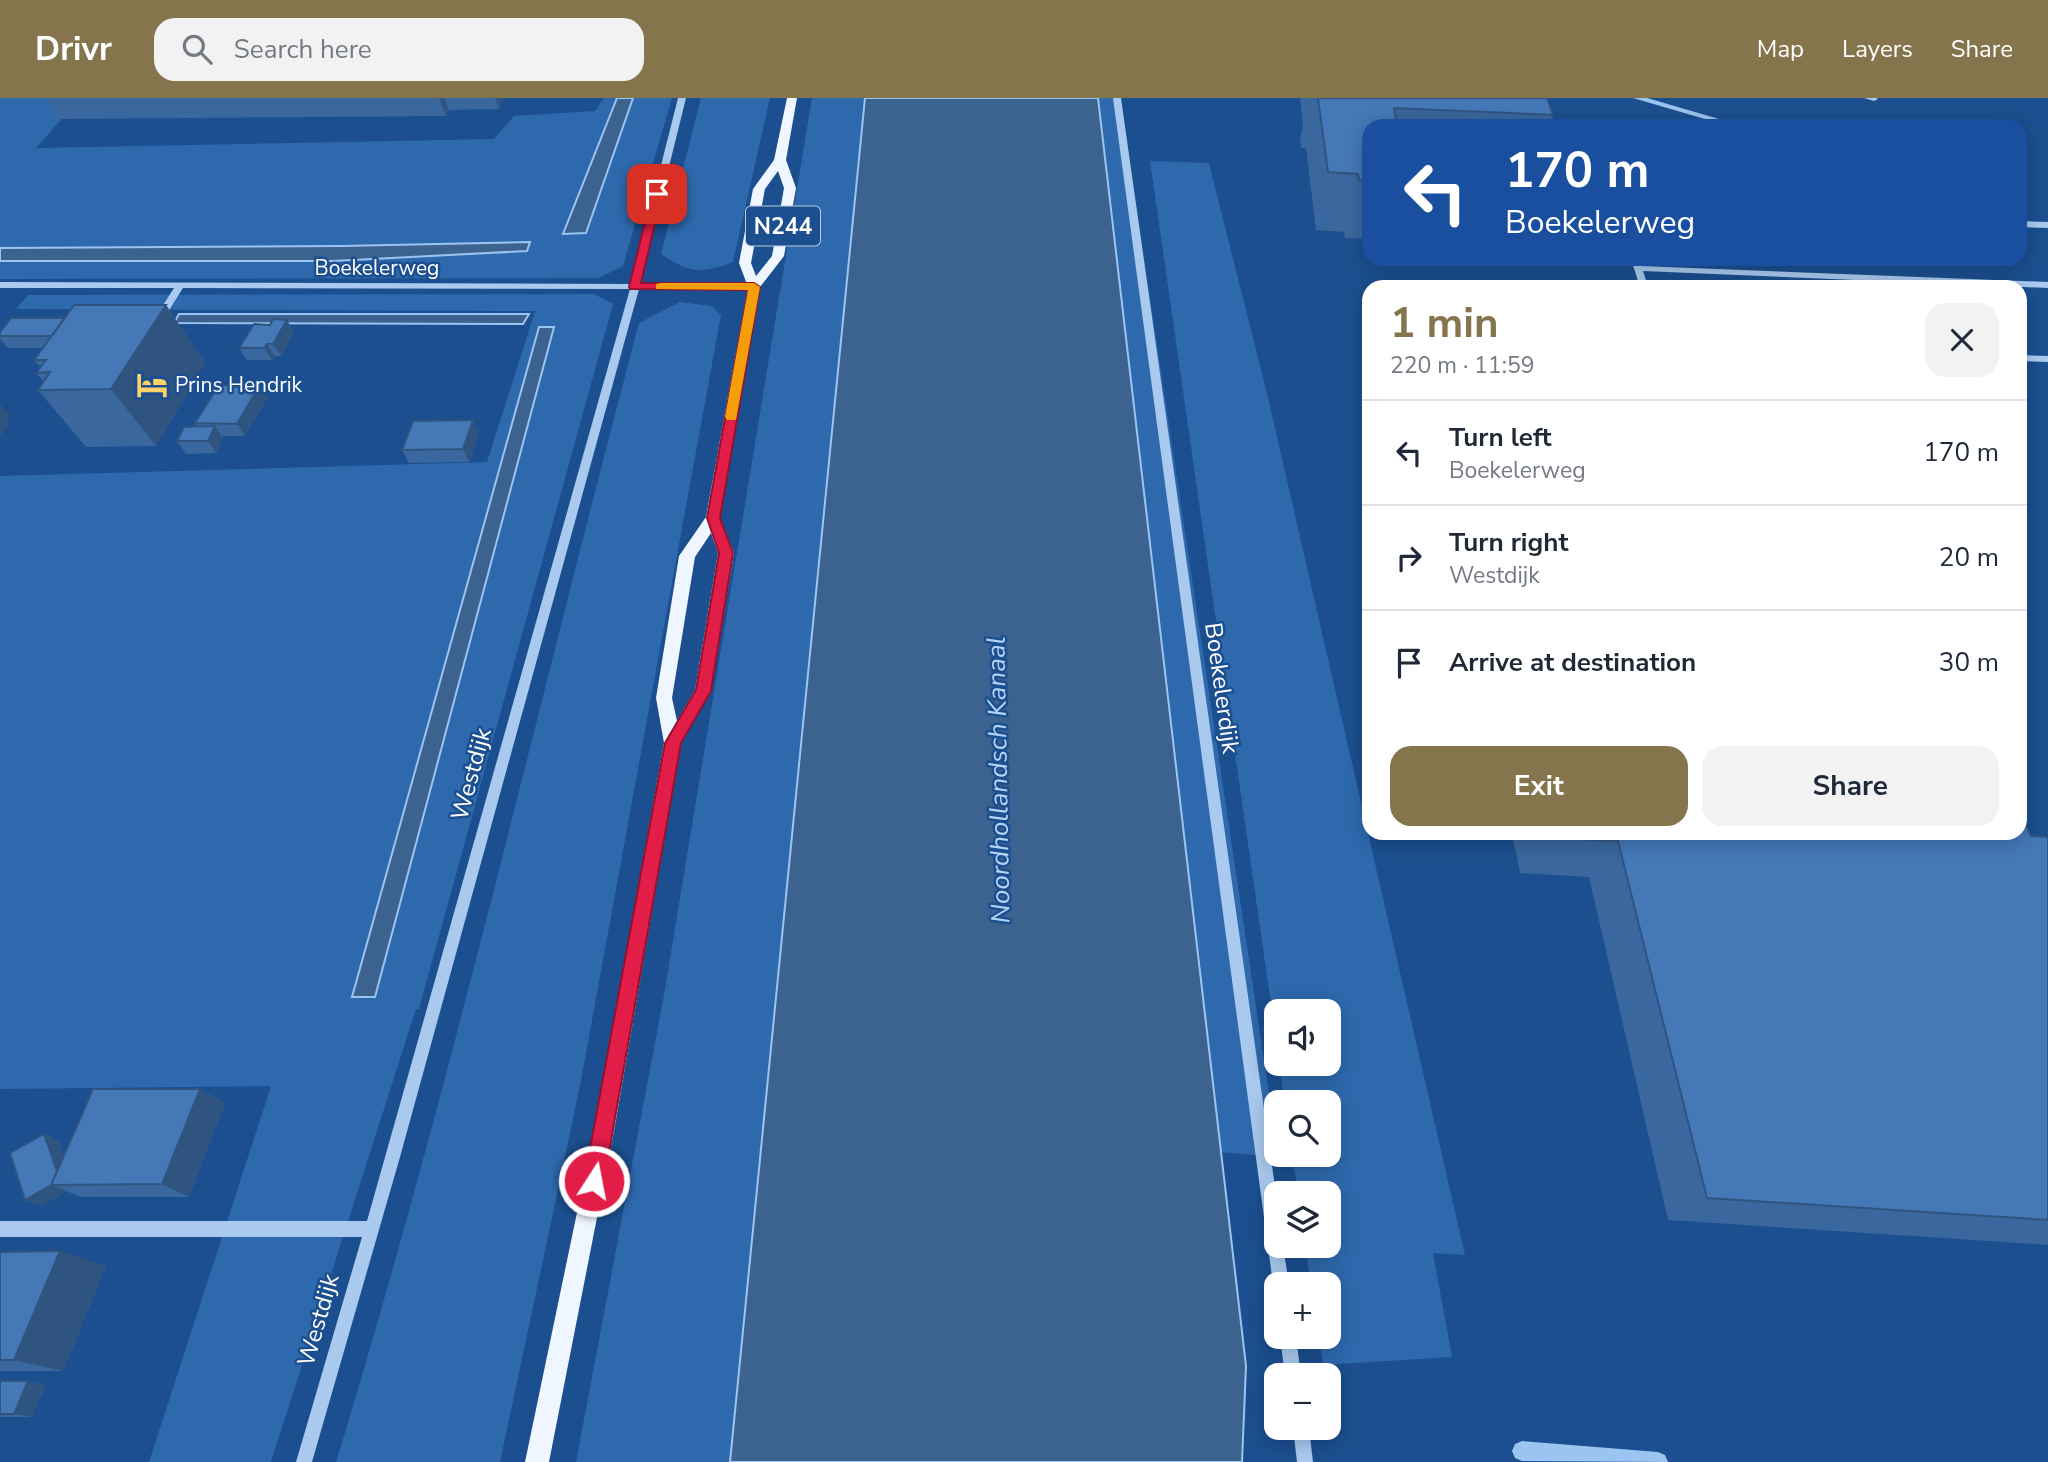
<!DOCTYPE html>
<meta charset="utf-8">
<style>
:root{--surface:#fff;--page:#f2f2f3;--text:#1f2937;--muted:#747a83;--line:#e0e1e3;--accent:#84754c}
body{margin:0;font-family:"Nunito Sans",sans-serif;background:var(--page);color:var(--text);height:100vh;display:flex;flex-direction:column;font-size:26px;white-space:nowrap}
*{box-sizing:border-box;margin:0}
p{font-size:23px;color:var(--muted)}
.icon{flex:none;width:38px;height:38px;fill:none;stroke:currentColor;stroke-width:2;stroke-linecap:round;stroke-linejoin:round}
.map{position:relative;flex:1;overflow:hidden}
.sheet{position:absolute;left:1362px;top:182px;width:665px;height:560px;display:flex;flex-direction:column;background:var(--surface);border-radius:21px;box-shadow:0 4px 18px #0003}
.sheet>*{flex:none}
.banner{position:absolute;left:1362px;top:21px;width:665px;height:147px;border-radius:21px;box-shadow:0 4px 18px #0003;background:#1a4fa0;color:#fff;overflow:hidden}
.buttons{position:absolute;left:1264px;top:901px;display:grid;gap:14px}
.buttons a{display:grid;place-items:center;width:77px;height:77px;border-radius:14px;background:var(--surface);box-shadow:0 4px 18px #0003;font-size:35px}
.pin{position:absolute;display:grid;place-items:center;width:60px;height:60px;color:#fff;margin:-30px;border-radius:14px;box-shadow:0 4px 10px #0006}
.me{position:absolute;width:77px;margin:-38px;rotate:11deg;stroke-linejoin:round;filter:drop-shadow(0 0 5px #0008)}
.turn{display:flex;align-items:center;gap:24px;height:147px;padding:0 28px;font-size:32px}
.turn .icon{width:91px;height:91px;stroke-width:2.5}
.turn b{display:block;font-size:49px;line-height:60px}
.round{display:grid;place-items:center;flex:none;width:74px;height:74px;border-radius:21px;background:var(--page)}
.summary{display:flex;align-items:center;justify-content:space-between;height:119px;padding:0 28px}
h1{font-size:42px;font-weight:700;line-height:52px;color:var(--accent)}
.cta{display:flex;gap:14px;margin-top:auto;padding:14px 28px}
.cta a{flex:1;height:80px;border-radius:21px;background:var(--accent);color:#fff;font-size:28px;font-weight:700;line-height:80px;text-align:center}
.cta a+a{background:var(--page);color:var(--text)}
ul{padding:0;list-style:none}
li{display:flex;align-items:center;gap:21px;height:105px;padding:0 28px;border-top:2px solid var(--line)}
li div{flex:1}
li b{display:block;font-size:26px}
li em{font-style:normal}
header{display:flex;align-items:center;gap:42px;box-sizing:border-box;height:98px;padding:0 35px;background:var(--accent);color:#fff}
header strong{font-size:33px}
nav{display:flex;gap:38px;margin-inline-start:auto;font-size:24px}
.search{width:490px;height:63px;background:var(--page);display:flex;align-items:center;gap:18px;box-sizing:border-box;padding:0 24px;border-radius:21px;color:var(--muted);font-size:26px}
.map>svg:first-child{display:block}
</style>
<header>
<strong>Drivr</strong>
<div class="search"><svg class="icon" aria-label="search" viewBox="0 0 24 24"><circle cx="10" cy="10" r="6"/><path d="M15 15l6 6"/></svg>Search here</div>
<nav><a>Map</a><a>Layers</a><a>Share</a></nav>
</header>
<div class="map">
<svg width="2048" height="1364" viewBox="0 0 2048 1364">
<rect width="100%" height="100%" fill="#1b4f8f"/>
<!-- green -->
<path fill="#2e69ad" d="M0 0H80L36 50 494 41 514 18 595 13 604 0H672L623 168 599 180 0 181Z
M701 0H770L733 164C702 176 688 175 661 156Z
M812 0H865L730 1364H576L664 897Z
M1098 0H1120L1276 1042V1057L1278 1059 1219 1054Z
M1150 63 1209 65 1269 304 1465 1157 1433 1155 1452 1259 1323 1267 1319 1239H1328V1186H1311L1305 1148H1328V1096L1298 1095 1292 1057H1328V1004H1285L1279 966H1328V914H1276V941Z
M594 196 613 206 419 911H416L271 1364H149L271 988 0 991V378L487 364 535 213 16 211 28 197Z
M680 204 712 208 721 217 580 988 500 1364H336C451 989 538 605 639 225Z"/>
<!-- water -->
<path fill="#3c6290" stroke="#9cc4f0" stroke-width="2" d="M617 0H633L586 135 563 136Z
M865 0H1098L1246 1268 1242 1364H730Z
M530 144 527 153 333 163H0V150L342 148Z
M179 216H529L523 226 174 225Z
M539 229H554L375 899H352Z"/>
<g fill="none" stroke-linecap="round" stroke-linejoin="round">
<!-- stream -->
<path fill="#9cc4f0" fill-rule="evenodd" d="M1633 0H1647L1743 28H1729Z
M1522 1343 1658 1354 1665 1357 1668 1364 1522 1363 1515 1360 1512 1353 1515 1346Z"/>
<!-- minor -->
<path fill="#a9c9ee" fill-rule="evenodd" d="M678 0H686L640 186H754L758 189 754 192 639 191 400 1059 312 1364H296L362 1139H0V1123H367L630 191 183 190 161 225 158 226 153 223 174 190H0V184L631 186Z
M1113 0H1121L1276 1096V1148H1283L1289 1186H1276V1192L1273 1186Z
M1864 0H1877L1878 1 1874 3Z
M2020 123 2048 124V130L2020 129Z
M1631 161H1639L1641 168 2048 184V190L1643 173 1648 189H1640Z
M2020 257 2048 258V264L2020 263Z
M1280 1239H1296L1301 1278H1285Z
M1293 1330H1309L1313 1364H1297Z"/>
<!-- major -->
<path fill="#f0f6ff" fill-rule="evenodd" d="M787 0H797L786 62 796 90 784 158 760 189 720 420 734 455 711 593 681 646 614 1033 549 1364H525L594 1033 664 645 656 600 679 458 706 419 748 189 739 165 753 91 774 62ZM778 73 784 90 772 158 756 178 751 165 765 91ZM711 435 718 455 695 592 677 623 672 600 695 459Z"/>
</g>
<!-- wall -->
<path fill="#3a679d" d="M44 0H504L499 11 449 12 446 18 58 21Z
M1300 0H1547L1553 17 1549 28H1368V141L1345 140 1344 134 1316 132 1306 50H1301L1300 41 1303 26Z
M166 207 205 265 156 348 86 349 38 292 43 283 36 275 40 269 34 262 43 250H8L0 241V234L65 220Z
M270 227 294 234 281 258H275L272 262H247L239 250Z
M268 299 245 338H222L223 340 216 355 186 356 177 343 197 329 195 325Z
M479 334 469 364 409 365 402 352Z
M1512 735H2020L2031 738 2048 739V1147L1668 1122 1589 779 1520 775Z
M200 991 225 1005 189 1099H81L66 1093 42 1108 25 1102 44 1036 59 1043 64 1057Z
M0 1154 106 1168 63 1273H0Z
M0 1283 46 1287 32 1319H0Z"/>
<!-- shaded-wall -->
<path fill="#305480" d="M439 0H444L449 12 446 18Z
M495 0H504L499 11Z
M166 207 205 265 156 348 111 291Z
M287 222 294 234 281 258 273 246Z
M267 246 275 258 272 262 264 250Z
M260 287 268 299 245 338 237 326Z
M0 306 10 317 7 322 10 325 0 339Z
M473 322 479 334 469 364 463 351Z
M215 328 223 340 216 355 208 343Z
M200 991 225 1005 189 1099 162 1086Z
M44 1036 59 1043 75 1087H51L66 1093 42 1108 25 1102Z
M60 1153 106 1168 63 1273 14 1262Z
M28 1283 46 1287 32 1319 14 1316Z"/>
<!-- building -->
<path fill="#4478b7" stroke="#305480" stroke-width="2" d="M1318 0H1547L1553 17 1394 10 1397 28H1368V83L1359 82 1358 76 1328 74Z
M74 207H166L111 291 38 292 50 274 36 275 46 262H34Z
M11 220H65L52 238H0V234Z
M273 221 287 222 273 246H267L264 250H239L254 226 270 227Z
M219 287H260L237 326 195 325Z
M473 322 463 351 402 352 413 323Z
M215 328 208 343H177L184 329Z
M2020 713 2031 738 2048 739V1122L1707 1100 1618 743 1545 739V735H2020Z
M93 991H200L162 1086 51 1087Z
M44 1036 57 1073 51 1087 25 1102 10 1055Z
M60 1153 14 1262H0V1154Z
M0 1283H28L14 1316H0Z"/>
<!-- route -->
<path fill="#e11d48" stroke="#92132f" stroke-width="2" d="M657 93 662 96 641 185H754L760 189 720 420 733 455 711 593 681 645 604 1083 601 1090 594 1093 587 1090 584 1083 665 645 696 592 719 455 707 420 748 192 630 191 629 189 652 96Z"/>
<!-- slow -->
<path fill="#f59e0b" d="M660 185H754L760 189 736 322H727L725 319 748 192 656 191V186Z"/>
<!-- icons -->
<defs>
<symbol id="hotel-bare" viewBox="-9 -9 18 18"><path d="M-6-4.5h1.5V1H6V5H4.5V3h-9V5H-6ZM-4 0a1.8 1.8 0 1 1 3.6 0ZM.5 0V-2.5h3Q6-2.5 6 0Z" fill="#ffd166" stroke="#1b4f8f" stroke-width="2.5" paint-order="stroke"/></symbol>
</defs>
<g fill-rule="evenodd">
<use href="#hotel-bare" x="130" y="265" width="44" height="44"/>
</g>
<g text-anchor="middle" stroke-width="5" stroke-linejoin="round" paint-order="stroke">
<!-- far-street labels -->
<g font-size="21" fill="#fff" stroke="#1b4f8f">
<text x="377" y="177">Boekelerweg</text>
</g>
<!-- far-poi labels -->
<g font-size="21" fill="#fff" stroke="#1b4f8f" text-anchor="start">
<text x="175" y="294">Prins Hendrik</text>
</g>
<!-- shield labels -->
<rect fill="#1b4f8f" stroke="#bbcadd" stroke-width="2" x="746" y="108.5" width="74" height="39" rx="5"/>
<g font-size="23" font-weight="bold" fill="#fff">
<text x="783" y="136">N244</text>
</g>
<!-- street labels -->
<g font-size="24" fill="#fff" stroke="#1b4f8f">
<text transform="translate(1222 590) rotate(82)" y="8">Boekelerdijk</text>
<text transform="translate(471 676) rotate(-75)" y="8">Westdijk</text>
<text transform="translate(318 1222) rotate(-74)" y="8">Westdijk</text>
</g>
<!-- water labels -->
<g font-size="26" font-style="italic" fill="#b5d3f5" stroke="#1b4f8f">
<text transform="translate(998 682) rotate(-91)" y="9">Noordhollandsch Kanaal</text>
</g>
</g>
</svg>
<div class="buttons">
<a><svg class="icon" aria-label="sound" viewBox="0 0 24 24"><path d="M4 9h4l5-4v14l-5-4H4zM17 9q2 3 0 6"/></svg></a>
<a><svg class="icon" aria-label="search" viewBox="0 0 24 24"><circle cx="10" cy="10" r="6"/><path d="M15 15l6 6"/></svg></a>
<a><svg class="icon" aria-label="layers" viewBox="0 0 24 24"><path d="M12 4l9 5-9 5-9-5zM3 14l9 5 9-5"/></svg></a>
<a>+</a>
<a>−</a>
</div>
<div class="pin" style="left:657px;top:96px;background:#d93025"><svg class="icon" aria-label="arrive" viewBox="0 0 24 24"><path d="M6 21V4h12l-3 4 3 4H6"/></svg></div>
<svg class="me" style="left:594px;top:1083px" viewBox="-20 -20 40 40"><circle r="17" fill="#e11d48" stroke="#fff" stroke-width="3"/><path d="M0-11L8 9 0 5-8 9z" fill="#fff"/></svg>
<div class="banner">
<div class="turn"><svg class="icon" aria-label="left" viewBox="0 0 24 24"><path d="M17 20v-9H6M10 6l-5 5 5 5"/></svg><div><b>170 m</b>Boekelerweg</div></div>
</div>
<section class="sheet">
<div class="summary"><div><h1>1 min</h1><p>220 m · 11:59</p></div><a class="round"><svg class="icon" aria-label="close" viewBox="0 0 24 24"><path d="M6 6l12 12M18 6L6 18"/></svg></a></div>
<ul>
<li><svg class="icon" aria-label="left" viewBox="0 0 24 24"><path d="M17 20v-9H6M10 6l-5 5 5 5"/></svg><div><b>Turn left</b><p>Boekelerweg</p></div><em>170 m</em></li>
<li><svg class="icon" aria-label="right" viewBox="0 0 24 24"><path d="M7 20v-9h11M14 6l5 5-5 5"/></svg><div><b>Turn right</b><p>Westdijk</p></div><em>20 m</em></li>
<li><svg class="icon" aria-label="arrive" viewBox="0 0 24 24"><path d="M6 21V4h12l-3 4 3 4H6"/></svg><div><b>Arrive at destination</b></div><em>30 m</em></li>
</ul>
<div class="cta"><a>Exit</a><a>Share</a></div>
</section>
</div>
